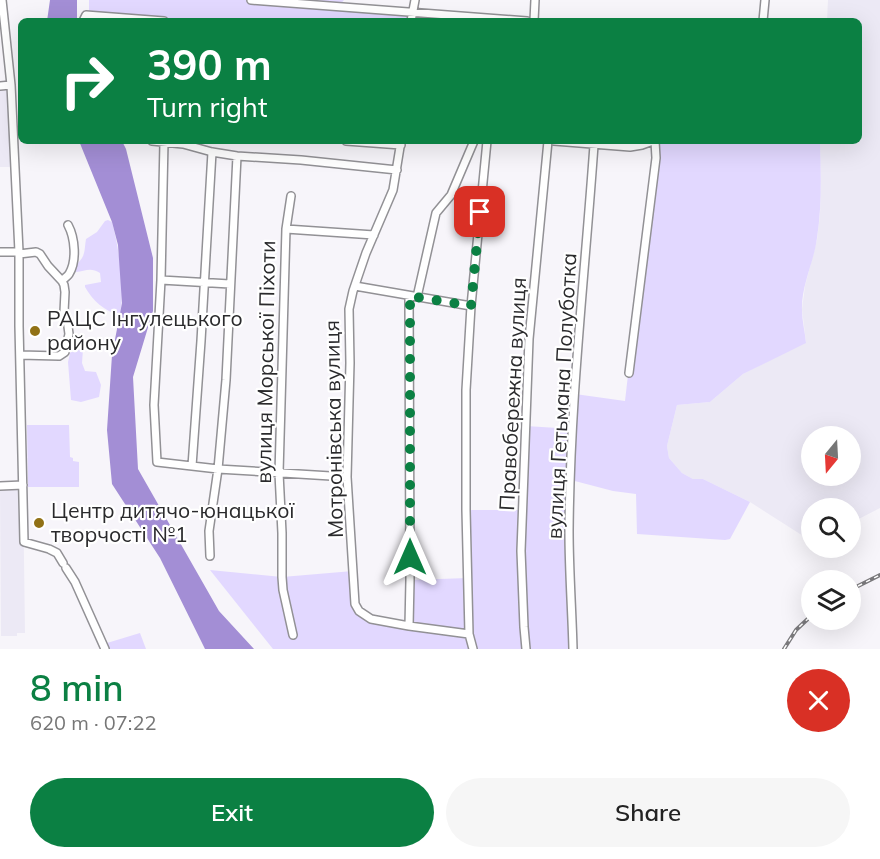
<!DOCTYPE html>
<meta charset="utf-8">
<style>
:root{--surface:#fff;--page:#f6f6f6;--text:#222;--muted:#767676;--accent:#0b8043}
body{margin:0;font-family:Mulish,sans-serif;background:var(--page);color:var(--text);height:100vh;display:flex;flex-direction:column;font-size:22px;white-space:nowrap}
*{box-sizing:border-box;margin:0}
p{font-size:20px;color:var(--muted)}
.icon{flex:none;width:33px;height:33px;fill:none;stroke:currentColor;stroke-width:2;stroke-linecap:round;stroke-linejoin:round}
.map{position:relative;height:649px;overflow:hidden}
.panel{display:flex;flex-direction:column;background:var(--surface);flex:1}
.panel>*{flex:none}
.hud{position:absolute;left:18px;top:18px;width:844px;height:126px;border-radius:9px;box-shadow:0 6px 24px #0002;background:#0b8043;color:#fff;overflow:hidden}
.needle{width:39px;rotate:198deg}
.controls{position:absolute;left:801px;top:426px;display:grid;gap:12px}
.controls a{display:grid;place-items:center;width:60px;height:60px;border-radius:50%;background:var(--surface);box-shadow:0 6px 24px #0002;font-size:30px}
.pin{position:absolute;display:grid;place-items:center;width:51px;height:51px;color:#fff;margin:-26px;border-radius:12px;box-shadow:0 3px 9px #0006}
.me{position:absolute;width:66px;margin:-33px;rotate:0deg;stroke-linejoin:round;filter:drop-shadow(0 0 4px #0008)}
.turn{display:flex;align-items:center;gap:21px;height:126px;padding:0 30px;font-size:27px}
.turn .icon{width:78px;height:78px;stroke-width:2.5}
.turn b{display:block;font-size:42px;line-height:51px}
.round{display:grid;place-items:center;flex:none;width:63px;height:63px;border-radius:32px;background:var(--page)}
.head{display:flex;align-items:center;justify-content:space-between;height:102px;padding:0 30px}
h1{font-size:36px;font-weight:600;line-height:45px;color:var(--accent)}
.cta{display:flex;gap:12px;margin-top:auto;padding:12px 30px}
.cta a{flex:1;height:69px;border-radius:36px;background:var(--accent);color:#fff;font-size:24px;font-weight:600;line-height:69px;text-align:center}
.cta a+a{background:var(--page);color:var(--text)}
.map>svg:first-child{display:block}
</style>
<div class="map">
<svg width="880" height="649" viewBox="0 0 880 649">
<rect width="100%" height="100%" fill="#f7f5fa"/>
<!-- built -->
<path fill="#ece9f5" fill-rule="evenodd" d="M828 0H880V508L851 523 850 508H812L811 541 750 502 703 479H693L682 473 669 458 667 446 677 405 710 402 743 374 806 342 802 309 805 286 817 240 820 214 821 182 820 141H860V21H827ZM812 436H850V476H812Z
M11 85 15 167H0V86Z
M23 485 25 633H17V636H1L0 486Z"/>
<!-- green -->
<path fill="#e2d8ff" d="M89 0H344L339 6 412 12 411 21H168L89 15Z
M655 141H820C821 174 822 206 817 238 814 262 801 286 802 310 802 321 805 332 806 343L743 374 710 402 677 405 667 446 669 458 682 473 693 479H703L750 502 730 539 725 540 637 534 636 494 613 491 571 480 573 649H273L210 570 282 577 353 571 355 603 363 615 408 626 410 580 468 578 466 510H523L526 426 573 429 575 394 625 401Z
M108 220 112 222C119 248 125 288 120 315 104 311 93 301 85 287V285L101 282 100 273C91 267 85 271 76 272L75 266C86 256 84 252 86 239L97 232 105 221Z
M78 346 83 349 82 363 85 371 96 372 101 385 99 397 81 402 71 400 68 362 71 349Z
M27 425H69L70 457 73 458V461L79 462V487H28Z
M140 633 146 649H109L107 643Z"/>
<!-- water -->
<path fill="#a38ed5" d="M50 0H77V21H47Z
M79 141H122L126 149 153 258V311L133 377 138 469 219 611 254 649H205L160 558 112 484 107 430 112 355 122 303 118 245 112 222Z"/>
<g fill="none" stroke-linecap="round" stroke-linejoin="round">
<defs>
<path id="minor" d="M2 0 11 85 19 252V326L24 542 49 549 57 553 63 563
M251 0 527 21
M83 21 86 15 164 21
M411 21 415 0
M534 21 535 0
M763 21 765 0
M0 86 11 85
M152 141 183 144 212 152 237 156 301 160 397 170
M346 141 401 145
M401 141 393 190 366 253 353 291 349 309 350 363 347 477 355 604 359 611 371 619 409 626 469 634
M554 141 630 147 642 145 653 141
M164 142 161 280 154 405 157 462 218 469 347 477
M291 196 286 229 279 473 282 533V577L283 590 293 635
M286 229 374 235
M0 252H19
M19 254 36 252 40 254 48 266 62 281 64 285 65 292 64 312 67 319 69 334 65 352 59 356 20 355
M161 280 230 284
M62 281C64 278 67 277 69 274 77 261 75 238 68 225
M355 286 471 306
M417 297 436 213 451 195 474 141
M629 373 656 158 655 141
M192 466 201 341 212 152
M0 486 23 485
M210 556 209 531 218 469 226 380 237 156
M66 568 75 582 105 649
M409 626 410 580 409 296
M473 649 469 634 466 510V390L471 306 487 141
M526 649 524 627 521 551 529 339 548 141
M573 649C572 610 569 570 569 531 570 402 585 273 594 145"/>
</defs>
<!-- minor casing -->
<use href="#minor" stroke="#929195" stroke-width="10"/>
<!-- minor -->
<use href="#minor" stroke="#fff" stroke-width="7"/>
<defs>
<path id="rail" d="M850 590 880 575
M784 649 796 630 812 615"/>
</defs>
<!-- rail casing -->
<use href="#rail" stroke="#7a797c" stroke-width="4"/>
<!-- rail -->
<use href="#rail" stroke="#fff" stroke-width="1.5" stroke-dasharray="4.5" stroke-linecap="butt"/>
</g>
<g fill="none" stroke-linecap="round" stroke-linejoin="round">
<!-- route -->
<path stroke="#0b8043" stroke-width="10" stroke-dasharray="0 18" d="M410 557V296L471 306 480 212"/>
</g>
<!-- markers -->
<g fill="#917116" stroke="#fff" stroke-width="2">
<circle cx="35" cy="331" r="6"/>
<circle cx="39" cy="523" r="6"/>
</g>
<g text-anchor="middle" stroke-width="4.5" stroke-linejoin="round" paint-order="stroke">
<!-- poi labels -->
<g font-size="21" fill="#2a2a2c" stroke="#fff" text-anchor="start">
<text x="47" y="326">РАЦС Інгулецького<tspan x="47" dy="24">району</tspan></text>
<text x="51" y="518">Центр дитячо-юнацької<tspan x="51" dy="24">творчості №1</tspan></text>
</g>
<!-- street labels -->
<g font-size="21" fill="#2a2a2c" stroke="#fff">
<text transform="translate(266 362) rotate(-89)" y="7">вулиця Морської Піхоти</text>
<text transform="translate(513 394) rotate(-87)" y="7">Правобережна вулиця</text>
<text transform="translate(562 396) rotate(-87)" y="7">вулиця Гетьмана Полуботка</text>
<text transform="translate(334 429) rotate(-91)" y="7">Мотронівська вулиця</text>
</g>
</g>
</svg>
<div class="controls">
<a><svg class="needle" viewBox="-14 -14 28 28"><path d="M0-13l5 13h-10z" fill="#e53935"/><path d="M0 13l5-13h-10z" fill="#767676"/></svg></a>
<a><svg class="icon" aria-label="search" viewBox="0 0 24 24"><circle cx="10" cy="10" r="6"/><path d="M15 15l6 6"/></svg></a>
<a><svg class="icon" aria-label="layers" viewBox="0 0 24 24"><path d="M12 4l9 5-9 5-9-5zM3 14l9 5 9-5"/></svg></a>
</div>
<div class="pin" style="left:480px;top:212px;background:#d93025"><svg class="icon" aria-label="arrive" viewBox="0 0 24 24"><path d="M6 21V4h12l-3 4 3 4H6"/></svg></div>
<svg class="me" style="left:410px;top:557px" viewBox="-20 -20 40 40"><path d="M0-17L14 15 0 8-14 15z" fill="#0b8043" stroke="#fff" stroke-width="4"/></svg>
<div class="hud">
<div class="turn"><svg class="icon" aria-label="right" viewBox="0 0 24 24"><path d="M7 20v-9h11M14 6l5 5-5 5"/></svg><div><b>390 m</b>Turn right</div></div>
</div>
</div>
<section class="panel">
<div class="head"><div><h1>8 min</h1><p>620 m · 07:22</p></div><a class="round" style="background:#d93025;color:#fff"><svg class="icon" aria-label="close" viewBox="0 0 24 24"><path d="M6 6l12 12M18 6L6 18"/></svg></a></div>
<div class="cta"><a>Exit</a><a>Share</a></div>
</section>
